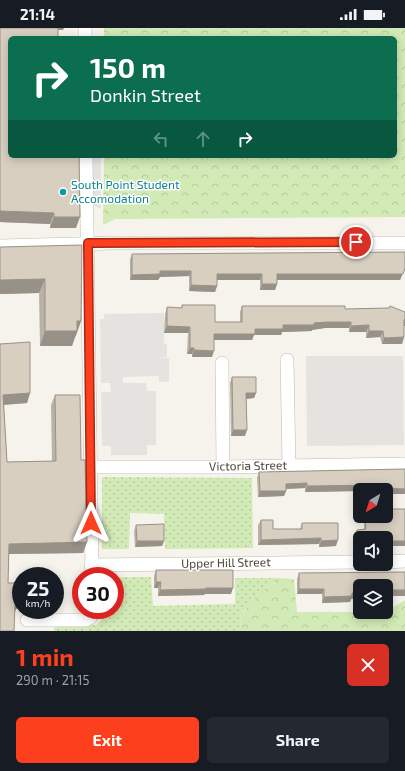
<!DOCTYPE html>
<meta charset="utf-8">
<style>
:root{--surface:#171b24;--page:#242831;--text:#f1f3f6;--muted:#9ea1a6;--accent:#fc3f1d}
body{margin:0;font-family:"Exo 2",sans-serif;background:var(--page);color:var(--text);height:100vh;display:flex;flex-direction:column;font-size:15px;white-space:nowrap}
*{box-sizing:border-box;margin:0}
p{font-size:13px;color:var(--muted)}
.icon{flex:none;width:22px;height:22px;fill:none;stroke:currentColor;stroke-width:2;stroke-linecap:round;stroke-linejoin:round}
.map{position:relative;height:603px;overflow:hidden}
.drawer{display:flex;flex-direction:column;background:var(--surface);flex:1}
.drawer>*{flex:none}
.guide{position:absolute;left:8px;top:8px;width:389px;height:122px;border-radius:6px;box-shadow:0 2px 10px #0003;background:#0b6e4f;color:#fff;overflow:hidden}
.needle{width:26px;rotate:218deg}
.fabs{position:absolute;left:353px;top:455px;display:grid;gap:8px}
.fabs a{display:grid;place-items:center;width:40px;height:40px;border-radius:6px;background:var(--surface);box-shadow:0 2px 10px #0003;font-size:20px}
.speed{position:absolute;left:12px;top:539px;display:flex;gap:8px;font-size:20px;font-weight:700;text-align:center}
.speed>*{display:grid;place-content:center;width:52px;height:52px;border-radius:50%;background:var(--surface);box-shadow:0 2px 10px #0003;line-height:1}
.speed small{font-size:10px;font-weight:400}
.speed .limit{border:6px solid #d22;background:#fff;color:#111}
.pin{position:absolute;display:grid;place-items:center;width:34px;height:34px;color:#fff;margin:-17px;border:2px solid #fff;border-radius:50%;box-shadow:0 1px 4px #0007}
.me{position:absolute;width:44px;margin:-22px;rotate:0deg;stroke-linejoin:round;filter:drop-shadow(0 0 3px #0008)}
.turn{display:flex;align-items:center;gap:14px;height:84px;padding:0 16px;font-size:18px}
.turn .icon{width:52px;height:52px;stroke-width:2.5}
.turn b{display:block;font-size:28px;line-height:34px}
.lanes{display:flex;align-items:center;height:38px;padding:0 16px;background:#0003;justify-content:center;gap:20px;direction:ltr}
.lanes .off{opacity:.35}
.round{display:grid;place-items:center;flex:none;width:42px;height:42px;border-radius:6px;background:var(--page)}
.summary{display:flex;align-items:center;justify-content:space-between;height:68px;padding:0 16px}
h1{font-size:24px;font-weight:700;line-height:30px;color:var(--accent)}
.primary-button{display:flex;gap:8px;margin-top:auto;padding:8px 16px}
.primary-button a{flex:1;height:46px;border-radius:6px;background:var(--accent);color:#fff;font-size:16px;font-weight:700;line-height:46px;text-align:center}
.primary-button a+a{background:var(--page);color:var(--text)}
.status{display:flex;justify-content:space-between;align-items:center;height:28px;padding:0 20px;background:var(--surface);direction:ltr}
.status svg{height:11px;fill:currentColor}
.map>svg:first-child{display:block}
</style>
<div class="status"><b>21:14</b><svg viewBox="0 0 49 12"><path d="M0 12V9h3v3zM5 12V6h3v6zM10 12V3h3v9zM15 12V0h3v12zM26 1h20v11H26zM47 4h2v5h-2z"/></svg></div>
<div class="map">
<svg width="405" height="603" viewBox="0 0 405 603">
<defs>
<pattern id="grass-dots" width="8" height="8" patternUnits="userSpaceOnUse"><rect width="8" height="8" fill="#d2eab5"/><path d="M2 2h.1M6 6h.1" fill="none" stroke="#b6ca9c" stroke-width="1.8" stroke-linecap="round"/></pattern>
<pattern id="forest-crowns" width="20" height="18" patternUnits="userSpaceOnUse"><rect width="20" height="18" fill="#d2eab5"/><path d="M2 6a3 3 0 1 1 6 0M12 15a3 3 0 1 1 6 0" fill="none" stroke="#b6ca9c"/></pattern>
</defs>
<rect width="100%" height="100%" fill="#f6f3ec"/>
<!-- grass -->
<path fill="url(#grass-dots)" d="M102 449 252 450 253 520 165 521 164 486 130 485 129 521H102Z
M115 549H151L153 578 235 576V550H275L273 555 258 566 240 588 241 603H54V599L97 597 104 589 106 582H115Z"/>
<!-- forest -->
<path fill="url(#forest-crowns)" d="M104 0H405V189L115 191 103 197 104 128H395V10H104Z
M275 550 294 551 297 584H386L405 572V603H241L240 588 258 566 273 555Z"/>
<!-- parking -->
<path fill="#e5e3e0" d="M91 128H101V181L91 176Z
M164 285V315L167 316V329L159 330H169V354H159V348L123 349V355H146L147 363H156V417H147V427H111V418H102L101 364H111L110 355H101L100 291H104V286Z
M306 328H403L404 417 307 418Z"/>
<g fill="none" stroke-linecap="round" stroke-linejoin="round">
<defs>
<path id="minor" d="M85 0V10
M86 128 92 548
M0 218 112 215H405
M287 332 289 437
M222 335 223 439
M91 439H223L405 436
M386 534 405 533
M91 537 360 534
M27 592H86L90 590 94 582"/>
</defs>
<!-- minor casing -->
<use href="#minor" stroke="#c2bbae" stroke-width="14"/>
<!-- minor -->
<use href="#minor" stroke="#fff" stroke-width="13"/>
</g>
<!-- wall -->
<path fill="#bab2a6" d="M0 0 63 2H58L10 10 76 200H50V196L0 194Z
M82 217 81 293 76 308H75L72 318H40L39 265 0 266Z
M132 226 405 240 400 252H277V256L275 262H260V252H217V258L215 264 189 263V248L160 249 158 252H130V231Z
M182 277 215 294H240V284L242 278 345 281 405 284V298H404V309L402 316H382L380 309 366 310V304H349V300H325L312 302V303L282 304 281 307H254L252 312H214L212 329H192V326H187L188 305H164L165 286 167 279 181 280Z
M0 316 30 365 27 375 4 377 7 434 52 433 51 377 55 367 81 432 87 514 83 525 9 526 8 555 17 581H16L15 583 0 603Z
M232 349 256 365 254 370 246 371 245 408H231L230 355Z
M405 441V466H386V462H360V463L305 464V460L286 461V463L284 468 258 469 257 450 259 444Z
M370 488H386L360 510V518L356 517 355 506 357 502 364 501V497L365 492H370Z
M261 492 273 501H300L302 495 336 518 319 519V516L258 517V497Z
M136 497 164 513 162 518 135 519 134 503Z
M156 542 231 566H205L204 567 158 568V560H154V548Z
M405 544V568H386V569V558H360V571H351L350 574 322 575V566H297V551L299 545Z"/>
<!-- shaded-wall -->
<path fill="#979187" d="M55 0H64L63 2H54Z
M0 183 54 185 50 196 0 194Z
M54 189H80L76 200H50Z
M405 240 400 252H275L277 246Z
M160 243H191L189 248 160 249 158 252H130L132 247Z
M217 246H262L260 252H215Z
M45 251 39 265 0 266V252Z
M262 256H277L275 262H260Z
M191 257 217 258 215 264 189 263Z
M405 291V298H401L404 292Z
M77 293H81L72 318H40L45 303Z
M327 294H351L349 300H325L312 302V303L282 304 281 307H254L252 312H212L214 306 283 297Z
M369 297 366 304H349L351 298Z
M167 298 190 299 188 305H164Z
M369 303H383L380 309 366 310Z
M404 309 402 316H382L384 310Z
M190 320H194L192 326H187Z
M194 322 214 323 212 329H192Z
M30 365 27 375 0 377 3 367Z
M246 365H256L254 370 244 371Z
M233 402H247L245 408H231Z
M307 455 305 460 284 461 286 456Z
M378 457 376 462H360V463L305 464 307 458Z
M378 460 405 461V466H386V462H377Z
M260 463H286L284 468 258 469Z
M321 510 319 516 258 517 261 512Z
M338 512 336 518 319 519 321 513Z
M137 513H164L162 518 135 519Z
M357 513H360V518L356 517Z
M386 513H405V518H386Z
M87 514 83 525 6 526 9 516Z
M156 554H161L158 560H154Z
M206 560H233L231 566H205L204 567 158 568 160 562Z
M299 561H324L322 566H297Z
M387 562H405V568H386V569V565Z
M352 565H360V571H351L350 574 322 575 324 569Z
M17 571H20L17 581H16L13 587H11Z"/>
<!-- building -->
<path fill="#d8cfc1" stroke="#979187" d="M0 0H58V10H10V128H79L80 189H54V185L0 183Z
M82 217 81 293H77V303H45V251L0 252V219Z
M405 224V240L403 246H277V256H262V246H217V258L191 257V243H160V246L132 247V226Z
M182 277H215V294H242V278H345V281L389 280 390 278 405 284V291L404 292V309L384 310 383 303H369V297L351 298V294H327L314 295V297H283V301H255V306H214V323L194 322V320H190V299L167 298V279L182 280Z
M30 314V365L3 367 7 434 56 433 55 367H80L81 432H85L87 514 9 516 8 555H17V560H20V571H17V577H15L14 603H0V316Z
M232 349H256V365H246L247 402H233Z
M405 441V461L378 460V457L307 458V455L286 456V463H260L259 444Z
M386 481H405V513H386V510H360V513H357V502L366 501 365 492H372V488H386Z
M261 492H273V501H302V495H338V512L321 513V510L261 512Z
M164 496V513H137L136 497Z
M156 542H233V560H206V561L160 562 161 554H156Z
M405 544V562H387V566H386V558H360V565H352V568L324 569V561H299V545Z"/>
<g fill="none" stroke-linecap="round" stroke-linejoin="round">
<defs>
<path id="route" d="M91 495 88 215 356 214"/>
</defs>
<!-- route casing -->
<use href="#route" stroke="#a42913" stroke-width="10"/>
<!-- route -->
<use href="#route" stroke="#fc3f1d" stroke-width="7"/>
</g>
<!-- markers -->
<circle fill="#0f9aa8" stroke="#fff" stroke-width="1.5" cx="63" cy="164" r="4"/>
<g text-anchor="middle" stroke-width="3" stroke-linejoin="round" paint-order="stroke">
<!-- culture labels -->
<g font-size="12" fill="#0d838f" stroke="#fff" text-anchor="start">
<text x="71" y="161">South Point Student<tspan x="71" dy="14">Accomodation</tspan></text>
</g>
<!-- street labels -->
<g font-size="12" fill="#4b4439" stroke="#fff">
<text transform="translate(248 438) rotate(-1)" y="4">Victoria Street</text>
<text transform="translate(226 535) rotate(-1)" y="4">Upper Hill Street</text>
</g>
</g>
</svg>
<div class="fabs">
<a><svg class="needle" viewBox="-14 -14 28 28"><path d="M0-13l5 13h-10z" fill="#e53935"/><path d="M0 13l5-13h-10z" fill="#9ea1a6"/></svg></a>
<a><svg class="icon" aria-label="sound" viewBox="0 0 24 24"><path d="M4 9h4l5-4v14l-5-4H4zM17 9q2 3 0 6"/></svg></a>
<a><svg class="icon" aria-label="layers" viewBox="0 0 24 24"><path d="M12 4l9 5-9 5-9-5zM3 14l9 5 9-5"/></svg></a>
</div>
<div class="speed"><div>25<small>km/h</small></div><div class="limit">30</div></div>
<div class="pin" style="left:356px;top:214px;background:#d93025"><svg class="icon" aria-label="arrive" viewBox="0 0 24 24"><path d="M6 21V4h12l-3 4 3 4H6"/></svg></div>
<svg class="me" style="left:91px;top:495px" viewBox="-20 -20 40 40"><path d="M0-17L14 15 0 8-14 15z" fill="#fc3f1d" stroke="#fff" stroke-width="4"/></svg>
<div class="guide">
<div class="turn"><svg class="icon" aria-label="right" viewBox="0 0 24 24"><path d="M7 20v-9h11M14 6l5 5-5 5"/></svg><div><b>150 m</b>Donkin Street</div></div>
<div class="lanes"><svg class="icon off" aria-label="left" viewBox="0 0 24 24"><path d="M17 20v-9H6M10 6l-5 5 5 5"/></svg><svg class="icon off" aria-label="ahead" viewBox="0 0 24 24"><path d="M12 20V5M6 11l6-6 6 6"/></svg><svg class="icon" aria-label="right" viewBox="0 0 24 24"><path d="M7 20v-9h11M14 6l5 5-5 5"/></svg></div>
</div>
</div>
<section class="drawer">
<div class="summary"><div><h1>1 min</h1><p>290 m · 21:15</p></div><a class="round" style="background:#d93025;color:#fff"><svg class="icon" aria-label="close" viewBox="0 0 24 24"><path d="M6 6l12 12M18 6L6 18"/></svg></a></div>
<div class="primary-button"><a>Exit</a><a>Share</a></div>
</section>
